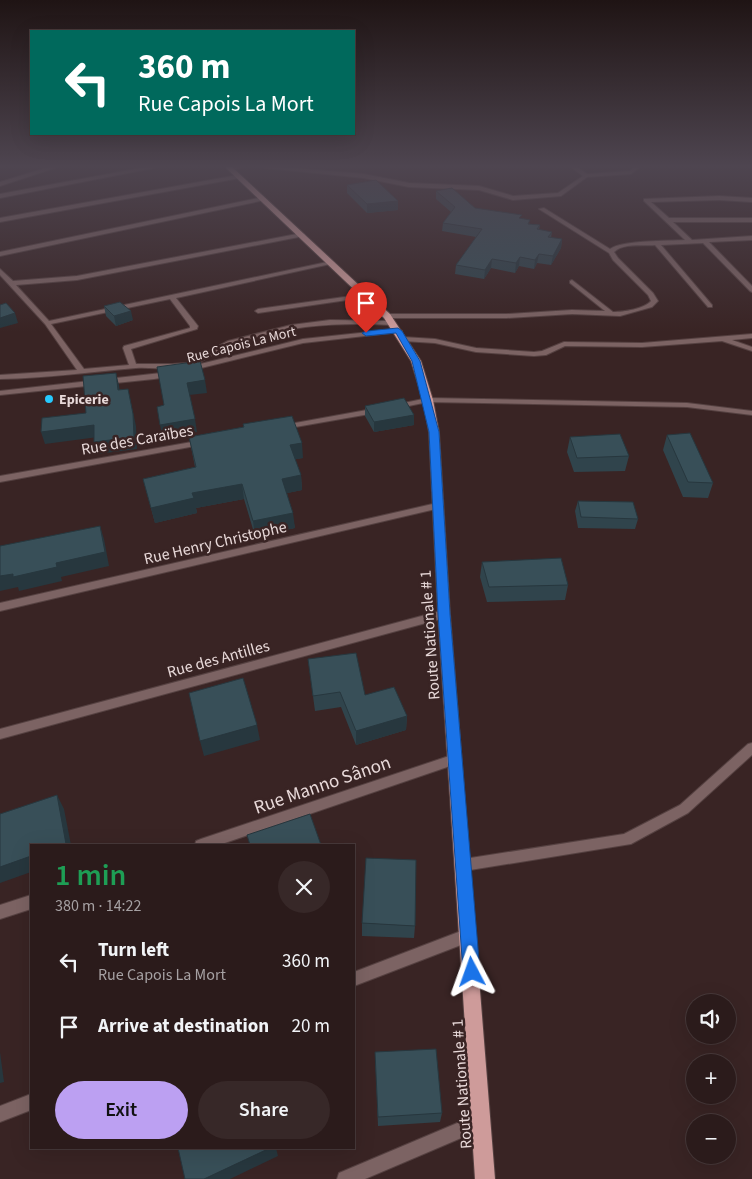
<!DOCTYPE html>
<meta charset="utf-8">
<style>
:root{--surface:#2b1b1b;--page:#372828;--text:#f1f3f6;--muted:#a6a1a3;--line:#47393a;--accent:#bca0f2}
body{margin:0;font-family:"Source Sans 3",sans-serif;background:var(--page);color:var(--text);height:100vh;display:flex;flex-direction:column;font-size:19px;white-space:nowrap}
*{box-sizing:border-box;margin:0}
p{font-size:16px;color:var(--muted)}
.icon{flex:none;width:28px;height:28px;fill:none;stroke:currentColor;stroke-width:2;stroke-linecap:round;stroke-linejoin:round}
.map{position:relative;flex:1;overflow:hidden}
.panel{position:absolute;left:30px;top:844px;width:325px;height:305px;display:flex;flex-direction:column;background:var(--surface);border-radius:0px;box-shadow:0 5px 20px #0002,0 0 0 1px var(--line)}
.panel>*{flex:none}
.guide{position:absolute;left:30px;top:30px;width:325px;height:105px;border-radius:0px;box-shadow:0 5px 20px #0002,0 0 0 1px var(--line);background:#00695c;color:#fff;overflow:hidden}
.fabs{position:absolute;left:686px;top:994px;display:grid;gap:10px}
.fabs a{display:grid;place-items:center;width:50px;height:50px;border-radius:50%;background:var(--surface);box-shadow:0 5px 20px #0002,0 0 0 1px var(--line);font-size:25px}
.pin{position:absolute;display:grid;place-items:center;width:42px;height:42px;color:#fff;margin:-51px -21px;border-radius:50% 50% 50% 0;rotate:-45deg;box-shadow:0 0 5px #0007}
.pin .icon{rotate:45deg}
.me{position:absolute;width:55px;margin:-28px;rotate:356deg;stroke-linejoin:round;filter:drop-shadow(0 0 4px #0008)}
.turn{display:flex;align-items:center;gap:18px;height:105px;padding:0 25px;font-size:22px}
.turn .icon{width:65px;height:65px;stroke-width:2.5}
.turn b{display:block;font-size:35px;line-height:42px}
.round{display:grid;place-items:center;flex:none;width:52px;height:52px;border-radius:26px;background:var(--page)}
.head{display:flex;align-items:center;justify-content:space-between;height:85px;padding:0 25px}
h1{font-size:30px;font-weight:600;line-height:38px;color:#1e9e55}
.primary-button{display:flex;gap:10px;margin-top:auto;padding:10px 25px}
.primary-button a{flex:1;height:58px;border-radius:30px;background:var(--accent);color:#111;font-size:20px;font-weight:600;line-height:58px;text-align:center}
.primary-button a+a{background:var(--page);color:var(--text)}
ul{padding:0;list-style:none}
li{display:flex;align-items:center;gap:15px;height:65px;padding:0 25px}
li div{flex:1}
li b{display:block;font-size:19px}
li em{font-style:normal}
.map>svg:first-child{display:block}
</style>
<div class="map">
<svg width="752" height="1179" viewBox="0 0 752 1179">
<rect width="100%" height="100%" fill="#392424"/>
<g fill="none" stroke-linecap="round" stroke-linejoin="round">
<defs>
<path id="minor" d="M49 167H58L0 186V182Z
M146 167H159L0 198V194Z
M231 167H245L229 170V168Z
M256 167H281L364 174 409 183 479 186 513 196 558 193 583 176 571 167H577L587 174 630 171 634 167H640L631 174 587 177 561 196 513 200 479 190 409 187 364 178Z
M238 175 240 176V178L0 222V218Z
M719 196 752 198V202L719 200 651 202 669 218H752V222H673L692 240 752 236V240L709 242 752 286V292L750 291 703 243 661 245 712 305V307H708L655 245C643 246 623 243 614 252L618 258 653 293 658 301 652 307 620 316 572 314 506 318H387L384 316 387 314H506L572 310 605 311 570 283V281L572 280 613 312C624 312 644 309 651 301L648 295 613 260 609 253 539 209 544 208 610 249C622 240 669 241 685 240L644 201V199Z
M263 197 266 199 265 200 0 256V252Z
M302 233 305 235 304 236 77 280 16 285 49 321 332 261 335 263 176 298 198 326 197 329 131 349 136 364H172L187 363 228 341 291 325 330 320 392 321 395 323 392 325C338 322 284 325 233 345 218 350 206 360 192 366L303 339 398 329 402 331 400 332 303 343 189 371H186V367C170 371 153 367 136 368 90 372 46 378 0 379V375L77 370 45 324 0 275V269L13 281 77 276ZM170 299 190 326V328L124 346 123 348 129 365 84 369 51 324Z
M366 294 368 295V297L258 313 255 311 258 309Z
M752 334V338L732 340 752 347V351L722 341 642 347 565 346 546 355 534 356 476 352 435 343 403 341 399 339 403 337 435 339 476 348 534 352 542 351 564 342 642 343Z
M170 372H173V376L154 379 0 395V391Z
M428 398 687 403 752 411V415L687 407 428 402 394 409 390 407 394 405Z
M378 408H381V412L284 429 280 427 284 425Z
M203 440H206V444L0 482V476Z
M437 503 442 506 440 508 0 611V603Z
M444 610 448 611 449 614 448 617 0 739V729Z
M752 743V755L688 813 631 844 464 871 459 869 457 865 459 861 464 859 624 834 680 805 748 744Z
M455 754 459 755 461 759 459 763 219 845H195L196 841 201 839Z
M31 895V909L0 919V905Z
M469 928 474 930 476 935 474 940 354 986V972Z
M31 1094V1110L0 1122V1106Z
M481 1113 487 1115 489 1121 487 1127 365 1179H337L339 1173Z"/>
<path id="primary" d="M225 167H232L390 314 421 361 433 400 439 432 450 614 495 1179H475L438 614 429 432 423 400 411 361 384 318Z"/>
</defs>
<!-- minor casing -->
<use href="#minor" stroke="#554141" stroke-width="2"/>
<!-- primary casing -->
<use href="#primary" stroke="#554141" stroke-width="2"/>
<!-- minor -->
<use href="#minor" fill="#7c6363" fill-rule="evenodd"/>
<!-- primary -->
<use href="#primary" fill="#ce9b9a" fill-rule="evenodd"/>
</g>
<!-- wall -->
<path fill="#30444c" d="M347 185 398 210 367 213 347 193Z
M436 191 475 208 521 219 530 224 540 225 539 230 552 232 551 238 562 239 561 248 551 265 537 263 534 269 519 266 515 273 491 268 484 279 455 274 456 265 476 237 442 231 443 223 451 212 436 199Z
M104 306 133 320 116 326 106 316Z
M365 406 414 425 374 432 365 416Z
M243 424 303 458 295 459 301 475 302 490 287 493 295 528 255 536 244 499 196 508 197 513 155 523 143 479 195 467 189 437 243 427Z
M667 435 713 483 708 498 683 497 663 450Z
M570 437 629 456 625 471 574 472 567 452Z
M578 501 638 519 635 529 578 528 575 511Z
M482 562 568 585 565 600 487 602 480 577Z
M308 659 365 695 407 716 406 730 356 745 341 707 315 711Z
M362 923 415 926 414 938 362 936Z
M375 1052 442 1113 440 1122 378 1126Z"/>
<!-- shaded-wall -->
<path fill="#27373e" d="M398 201V210L367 213V204Z
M562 239 561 248 551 265 553 256Z
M539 254 537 263 534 269 535 260Z
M520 257 519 266 515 273 516 263Z
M492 259 491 268 484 279 485 270Z
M131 311 133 320 116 326 114 316Z
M15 313 18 323 0 328V318Z
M116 373 119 385 121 402 118 390Z
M205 380 207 393 189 395 187 383Z
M128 389 136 426 137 449 97 454 94 442Z
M414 415V425L374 432V422Z
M195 419 197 432 163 438 160 425Z
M94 425 98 437 45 444 41 432Z
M302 443 303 458 291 460 290 445Z
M301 475 302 490 283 494 282 479Z
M242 484 244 499 196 508 197 513 155 523 151 508 192 493Z
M293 513 295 528 255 536 253 521Z
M100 526 104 539 109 566 61 577 62 581 19 591 18 587 0 591V576L56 563Z
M407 716 406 730 356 745V731Z
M257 725 260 740 204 756 200 741Z
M57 795 64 809 71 845H62Z
M31 856V872L0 883V867Z
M0 1052 4 1082 0 1083Z
M270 1148H276L278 1156 230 1179H204Z"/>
<!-- building -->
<path fill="#384f58" stroke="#27373e" d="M376 180 398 201 367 204 347 185Z
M452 188 475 208 522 215 519 218 530 220 528 224 540 225 537 229 552 232 548 237 562 239 553 256 539 254 535 260 520 257 516 263 492 259 485 270 456 265 482 229 443 223 455 207 436 191Z
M120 302 131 311 114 316 104 306Z
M6 303 15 313 0 318V305Z
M200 361 205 380 187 383 195 419 160 425 157 407 164 405 157 367Z
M116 373 118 390 128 389 133 414 134 437 94 442V425L41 432 42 418 86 413 83 376Z
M404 398 414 415 374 422 365 406Z
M292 416 302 443 290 445 301 475 282 479 293 513 253 521 242 484 192 493 194 498 151 508 143 479 196 467 189 437 244 427 243 424Z
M690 433 713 483 688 482 667 435Z
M620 434 629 456 577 458 570 437Z
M578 501 633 502 638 519 581 517Z
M100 526 105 552 56 563 57 567 13 577V574L0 576V546Z
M561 558 568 585 489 587 482 562Z
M356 653 365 695 394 687 407 716 356 731 340 692 313 696 308 659Z
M243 678 257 725 200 741 189 693Z
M57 795 66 844 62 845H31V856L0 867V814Z
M310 814 321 845H250L247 835Z
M366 858 416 860 415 926 362 923Z
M436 1049 442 1113 378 1117 375 1052Z
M178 1148H270L204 1179H185Z"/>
<!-- sky -->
<linearGradient id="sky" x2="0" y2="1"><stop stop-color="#1f1414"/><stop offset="0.5" stop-color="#4e4550"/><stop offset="1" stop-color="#4e4550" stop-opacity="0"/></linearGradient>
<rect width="752" height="332" fill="url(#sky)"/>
<!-- route -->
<path fill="#1a73e8" stroke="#114b97" d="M398 328 402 331 420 361 439 432 450 614 480 972 477 978 472 981 466 978 463 972 438 614 429 432 412 361 396 333 366 336 362 333 366 331Z"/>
<!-- markers -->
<circle fill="#26c9fe" stroke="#392424" stroke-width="2" cx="49" cy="399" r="5"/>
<g text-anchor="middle" stroke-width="5" stroke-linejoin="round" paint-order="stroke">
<!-- far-street labels -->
<g font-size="14" fill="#e8d9d9" stroke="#392424">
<text transform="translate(241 344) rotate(-14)" y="5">Rue Capois La Mort</text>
</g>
<!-- far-poi labels -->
<g font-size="14" font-weight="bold" fill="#e8d9d9" stroke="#392424" text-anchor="start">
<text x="59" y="404">Epicerie</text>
</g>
<!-- street labels -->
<g font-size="16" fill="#e8d9d9" stroke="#392424">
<text transform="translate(137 439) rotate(-10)" y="6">Rue des Caraïbes</text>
<text transform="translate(215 542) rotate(-13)" y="6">Rue Henry Christophe</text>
<text transform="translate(429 635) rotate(-94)" y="6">Route Nationale # 1</text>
<text transform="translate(218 658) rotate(-15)" y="6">Rue des Antilles</text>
<text transform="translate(461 1084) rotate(-94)" y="6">Route Nationale # 1</text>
</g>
<!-- near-street labels -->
<g font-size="19" fill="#e8d9d9" stroke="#392424">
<text transform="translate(322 784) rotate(-19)" y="7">Rue Manno Sânon</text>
</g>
</g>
</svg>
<div class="fabs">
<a><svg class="icon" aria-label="sound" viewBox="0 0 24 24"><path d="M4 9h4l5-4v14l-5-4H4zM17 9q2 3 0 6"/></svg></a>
<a>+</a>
<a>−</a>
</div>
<div class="pin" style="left:366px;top:333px;background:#d93025"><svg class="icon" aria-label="arrive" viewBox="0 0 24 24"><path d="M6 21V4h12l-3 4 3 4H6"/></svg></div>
<svg class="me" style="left:472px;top:972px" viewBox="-20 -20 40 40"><path d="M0-17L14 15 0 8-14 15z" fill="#1a73e8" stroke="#fff" stroke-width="4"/></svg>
<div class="guide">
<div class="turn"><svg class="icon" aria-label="left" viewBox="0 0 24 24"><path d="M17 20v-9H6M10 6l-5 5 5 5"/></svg><div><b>360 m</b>Rue Capois La Mort</div></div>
</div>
<section class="panel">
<div class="head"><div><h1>1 min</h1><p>380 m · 14:22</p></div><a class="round"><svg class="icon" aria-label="close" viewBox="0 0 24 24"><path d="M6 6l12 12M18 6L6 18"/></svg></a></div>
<ul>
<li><svg class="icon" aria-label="left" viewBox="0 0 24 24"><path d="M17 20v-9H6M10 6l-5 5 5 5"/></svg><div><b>Turn left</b><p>Rue Capois La Mort</p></div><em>360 m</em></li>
<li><svg class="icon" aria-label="arrive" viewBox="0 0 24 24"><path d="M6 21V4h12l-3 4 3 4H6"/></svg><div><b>Arrive at destination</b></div><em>20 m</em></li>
</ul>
<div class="primary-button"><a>Exit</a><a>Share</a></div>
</section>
</div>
